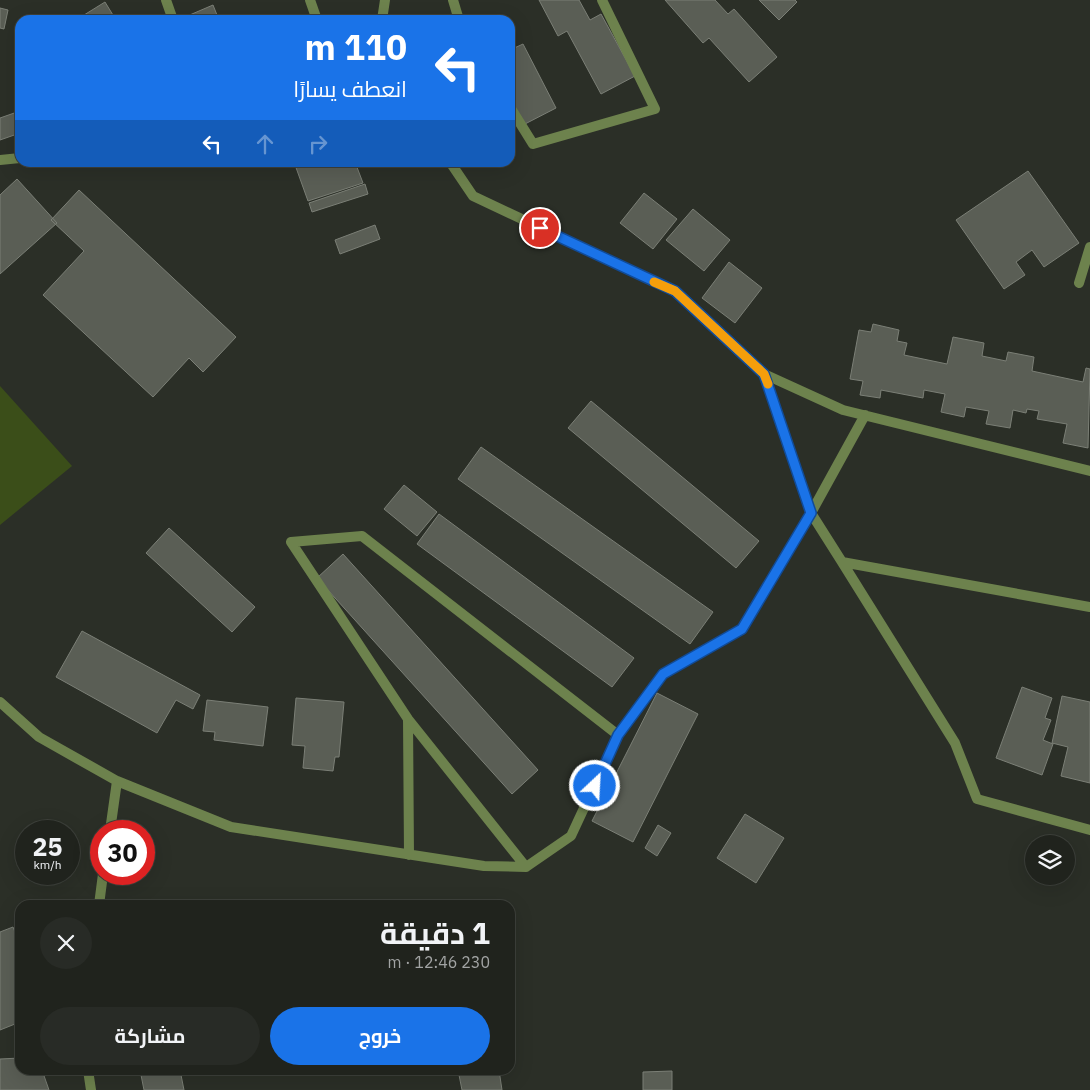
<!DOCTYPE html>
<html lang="ar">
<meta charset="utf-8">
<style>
:root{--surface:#20231d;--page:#282b26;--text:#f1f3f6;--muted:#a2a4a4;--line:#3d403b;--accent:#1a73e8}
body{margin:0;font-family:"IBM Plex Sans",Cairo,sans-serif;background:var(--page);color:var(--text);direction:rtl;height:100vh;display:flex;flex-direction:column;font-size:19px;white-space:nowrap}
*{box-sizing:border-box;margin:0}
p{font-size:16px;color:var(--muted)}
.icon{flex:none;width:28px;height:28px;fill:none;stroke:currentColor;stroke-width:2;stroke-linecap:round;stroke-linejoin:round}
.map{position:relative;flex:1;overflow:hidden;direction:ltr}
.details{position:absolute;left:15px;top:900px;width:500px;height:175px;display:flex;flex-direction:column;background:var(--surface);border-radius:15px;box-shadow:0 5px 20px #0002,0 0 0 1px var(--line);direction:rtl}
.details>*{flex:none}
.guide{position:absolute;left:15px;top:15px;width:500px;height:152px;border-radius:15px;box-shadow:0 5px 20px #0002,0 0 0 1px var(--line);direction:rtl;background:#1a73e8;color:#fff;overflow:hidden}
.buttons{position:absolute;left:1025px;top:835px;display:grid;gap:10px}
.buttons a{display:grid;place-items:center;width:50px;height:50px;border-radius:50%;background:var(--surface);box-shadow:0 5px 20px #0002,0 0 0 1px var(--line);font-size:25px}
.speed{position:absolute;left:15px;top:820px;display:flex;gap:10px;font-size:25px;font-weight:700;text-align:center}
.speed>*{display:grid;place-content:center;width:65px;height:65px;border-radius:50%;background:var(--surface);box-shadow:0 5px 20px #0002,0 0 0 1px var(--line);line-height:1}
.speed small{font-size:12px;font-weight:400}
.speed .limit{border:8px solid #d22;background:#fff;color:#111}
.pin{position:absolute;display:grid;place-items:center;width:42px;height:42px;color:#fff;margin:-21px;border:2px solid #fff;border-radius:50%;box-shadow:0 1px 5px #0007}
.me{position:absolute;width:55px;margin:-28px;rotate:25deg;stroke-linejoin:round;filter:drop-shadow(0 0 4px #0008)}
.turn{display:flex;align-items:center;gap:18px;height:105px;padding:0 25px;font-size:22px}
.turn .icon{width:65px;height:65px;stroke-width:2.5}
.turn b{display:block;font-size:35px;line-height:42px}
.lanes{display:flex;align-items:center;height:48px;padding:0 25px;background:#0003;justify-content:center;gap:25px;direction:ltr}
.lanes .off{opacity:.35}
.round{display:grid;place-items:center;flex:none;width:52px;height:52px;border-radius:26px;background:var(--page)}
.headline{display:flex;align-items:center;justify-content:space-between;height:85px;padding:0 25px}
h1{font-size:30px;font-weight:700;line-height:38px}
.primary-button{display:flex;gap:10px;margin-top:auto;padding:10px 25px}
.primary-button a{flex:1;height:58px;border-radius:30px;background:var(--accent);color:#fff;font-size:20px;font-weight:700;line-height:58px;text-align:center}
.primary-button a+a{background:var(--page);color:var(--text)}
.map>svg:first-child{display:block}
</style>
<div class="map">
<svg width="1090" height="1090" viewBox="0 0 1090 1090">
<rect width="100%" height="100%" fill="#2b2f27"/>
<!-- green -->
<path fill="#3b4e19" d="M0 386 72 466 0 525Z"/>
<!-- building -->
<path fill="#5a5e55" stroke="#7b7f76" d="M539 0H579L590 20 601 14 635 76 601 94 567 31 558 36Z
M665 0H715L728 14 734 9 777 57 749 82 709 38 703 43Z
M759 0H795L797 2 779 20Z
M105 2 116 20H76Z
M213 5 219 20H178Z
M0 8 8 10 4 29 0 28Z
M523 44 556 108 523 125 510 99V50Z
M20 111V133L0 140V118Z
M294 162H355L363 183 308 201Z
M1028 171 1079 243 1044 267 1032 250 1016 262 1025 275 1004 289 956 220Z
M17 179 57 223 0 274V195Z
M365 184 368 194 312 212 309 203Z
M79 190 236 337 203 372 189 358 153 397 43 295 84 251 51 220Z
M644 193 677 219 653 249 620 223Z
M693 209 730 240 704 271 666 240Z
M375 225 380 239 340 254 335 240Z
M729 262 762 288 735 323 702 298Z
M873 324 899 330 897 341 907 343 904 355 947 364 953 337 984 343 982 356 1006 361 1008 352 1034 357 1032 371 1083 382 1086 368 1090 369 1088 448 1063 443 1067 424 1037 419 1039 411 1027 409 1026 413 1013 410 1010 428 986 424 989 411 966 407 964 417 941 412 945 394 924 390 923 398 881 390 880 398 860 395 863 381 850 379 859 330 871 332Z
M591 401 759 541 736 568 568 428Z
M481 447 713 612 690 644 458 479Z
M404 485 437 512 417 536 384 509Z
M439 514 634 658 612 687 417 544Z
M169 528 255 607 232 632 146 553Z
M343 554 538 770 512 794 317 578Z
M82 631 200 695 193 709 176 700 157 733 56 677Z
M1022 687 1052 698 1045 718 1051 720 1043 740 1053 744 1042 775 996 758Z
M657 693 698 714 633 842 592 821Z
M1062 696 1090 702V783L1061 776 1068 747 1052 743Z
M296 698 344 702 339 757H335L333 771 303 768 305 746 292 745Z
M207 700 268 707 263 746 214 740 215 732 203 731Z
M745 814 784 838 756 883 717 858Z
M658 825 671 833 657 856 645 848Z
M13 927 20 945V1022L0 1030V932Z
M20 1058V1070H42L49 1090H0V1059Z
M140 1070H180L184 1090H144Z
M458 1070H499L502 1090H462Z
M672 1071V1090H643V1072Z"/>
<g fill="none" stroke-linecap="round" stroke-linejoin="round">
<!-- street -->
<path stroke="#6d824d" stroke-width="10" d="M166 0 173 20
M310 0 317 20
M453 0 459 20
M382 20 385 0
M510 107 533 144 655 109 602 0
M0 160 20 158
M450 162 473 196 675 291 764 374 811 513 842 562 1090 607
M1079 283 1090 247
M764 374 843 410 1090 471
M842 562 955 743 977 799 1090 830
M0 702 39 737 117 781 231 827 484 866 526 867 571 836 618 735 663 674 742 629 811 513 865 415
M408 719 409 855
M110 831 117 781
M526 867 408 719 291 542 362 536 618 735
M99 905 103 874
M88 1070 91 1090"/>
</g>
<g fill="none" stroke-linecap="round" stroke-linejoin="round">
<defs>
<path id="route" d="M540 228 675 291 764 374 811 513 742 629 663 674 618 735 595 786"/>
</defs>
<!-- route casing -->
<use href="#route" stroke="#114b97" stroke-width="12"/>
<!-- route -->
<use href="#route" stroke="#1a73e8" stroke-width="9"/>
<!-- slow -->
<path stroke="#f59e0b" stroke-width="9" d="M654 282 675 291 764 374 768 384"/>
</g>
</svg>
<div class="buttons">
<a><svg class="icon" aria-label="layers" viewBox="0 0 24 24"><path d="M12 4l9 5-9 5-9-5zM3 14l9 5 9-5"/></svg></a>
</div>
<div class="speed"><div>25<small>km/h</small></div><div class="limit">30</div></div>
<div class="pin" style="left:540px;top:228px;background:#d93025"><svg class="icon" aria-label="arrive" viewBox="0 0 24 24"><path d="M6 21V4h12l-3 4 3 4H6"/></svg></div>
<svg class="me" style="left:595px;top:786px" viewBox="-20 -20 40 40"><circle r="17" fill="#1a73e8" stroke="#fff" stroke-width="3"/><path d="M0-11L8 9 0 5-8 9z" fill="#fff"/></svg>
<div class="guide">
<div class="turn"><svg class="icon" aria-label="left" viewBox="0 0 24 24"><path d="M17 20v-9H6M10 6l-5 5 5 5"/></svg><div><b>110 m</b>انعطف يسارًا</div></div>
<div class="lanes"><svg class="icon" aria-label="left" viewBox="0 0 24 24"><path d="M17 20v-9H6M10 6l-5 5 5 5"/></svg><svg class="icon off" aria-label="ahead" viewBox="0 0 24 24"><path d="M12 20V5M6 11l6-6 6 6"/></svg><svg class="icon off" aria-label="right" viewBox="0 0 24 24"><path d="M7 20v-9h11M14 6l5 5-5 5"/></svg></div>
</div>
<section class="details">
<div class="headline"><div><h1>1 دقيقة</h1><p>230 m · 12:46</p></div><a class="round"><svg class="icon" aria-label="close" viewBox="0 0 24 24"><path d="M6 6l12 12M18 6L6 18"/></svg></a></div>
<div class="primary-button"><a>خروج</a><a>مشاركة</a></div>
</section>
</div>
